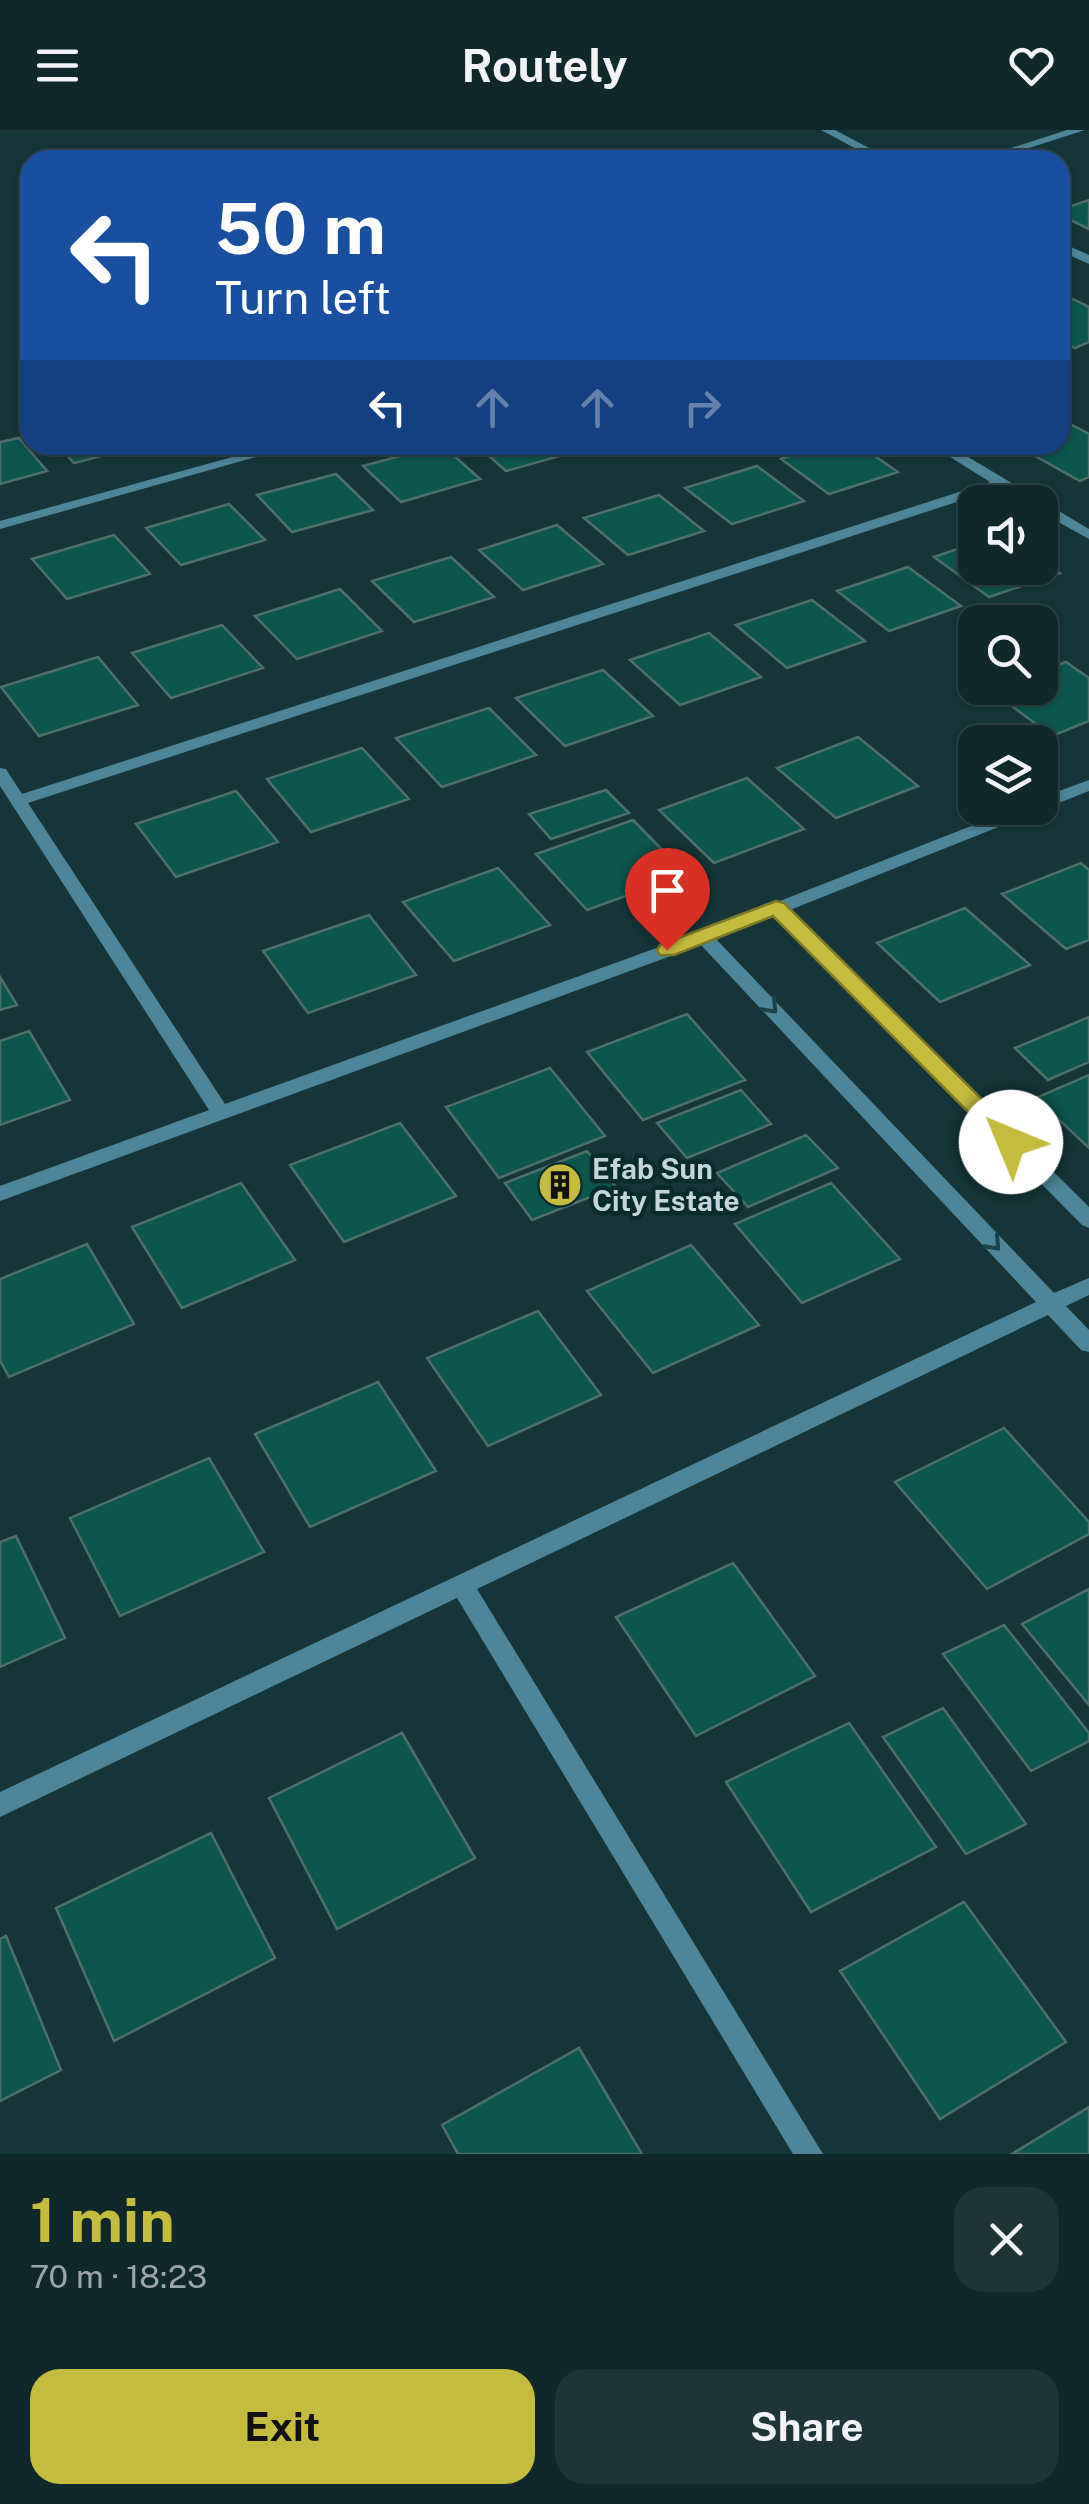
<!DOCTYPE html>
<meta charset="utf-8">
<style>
:root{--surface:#10282a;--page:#1e3436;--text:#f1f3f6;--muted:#9ca6a8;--line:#304447;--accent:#c4bc3e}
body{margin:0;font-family:"Public Sans",sans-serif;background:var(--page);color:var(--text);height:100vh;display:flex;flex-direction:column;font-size:38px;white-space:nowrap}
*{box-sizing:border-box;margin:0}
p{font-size:32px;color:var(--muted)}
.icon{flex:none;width:55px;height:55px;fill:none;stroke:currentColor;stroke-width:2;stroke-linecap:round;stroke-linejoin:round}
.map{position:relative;height:2024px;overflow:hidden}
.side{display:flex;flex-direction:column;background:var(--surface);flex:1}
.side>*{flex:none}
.top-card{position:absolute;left:20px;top:20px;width:1050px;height:305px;border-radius:30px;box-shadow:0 2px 8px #0004,0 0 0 2px var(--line);background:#1a4fa0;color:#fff;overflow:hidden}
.controls{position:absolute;left:958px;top:355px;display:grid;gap:20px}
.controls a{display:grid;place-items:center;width:100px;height:100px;border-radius:20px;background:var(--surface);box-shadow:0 2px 8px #0004,0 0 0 2px var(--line);font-size:50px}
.pin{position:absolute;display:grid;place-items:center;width:85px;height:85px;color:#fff;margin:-102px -42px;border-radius:50% 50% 50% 0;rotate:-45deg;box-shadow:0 0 10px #0007}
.pin .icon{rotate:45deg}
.me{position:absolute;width:110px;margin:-55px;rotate:315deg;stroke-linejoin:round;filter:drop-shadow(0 0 8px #0008)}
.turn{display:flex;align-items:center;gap:35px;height:210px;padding:0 30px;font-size:45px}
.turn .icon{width:130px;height:130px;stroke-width:2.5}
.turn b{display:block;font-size:70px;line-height:85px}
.lanes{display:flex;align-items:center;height:95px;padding:0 30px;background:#0003;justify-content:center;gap:50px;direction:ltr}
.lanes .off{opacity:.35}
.round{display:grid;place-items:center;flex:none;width:105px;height:105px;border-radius:30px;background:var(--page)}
.summary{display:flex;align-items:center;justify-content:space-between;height:170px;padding:0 30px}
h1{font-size:60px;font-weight:700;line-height:75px;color:var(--accent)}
.button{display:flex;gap:20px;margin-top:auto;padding:20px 30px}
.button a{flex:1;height:115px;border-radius:30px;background:var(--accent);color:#111;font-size:40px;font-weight:700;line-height:115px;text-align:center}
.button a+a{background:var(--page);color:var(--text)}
header{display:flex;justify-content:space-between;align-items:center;height:130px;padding:0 30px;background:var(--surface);font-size:45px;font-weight:700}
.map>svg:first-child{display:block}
</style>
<header><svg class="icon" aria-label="menu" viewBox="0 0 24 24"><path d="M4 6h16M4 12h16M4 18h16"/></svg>Routely<svg class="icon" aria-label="heart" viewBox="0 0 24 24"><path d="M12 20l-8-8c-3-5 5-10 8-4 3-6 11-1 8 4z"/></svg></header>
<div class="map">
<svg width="1089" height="2024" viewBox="0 0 1089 2024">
<rect width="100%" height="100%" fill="#153538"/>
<!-- building -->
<path fill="#0c564e" stroke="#4f6f6a" stroke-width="2.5" d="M1089 70V99L1060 85V80Z
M1073 169 1089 177V212L1075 218 1060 210V174Z
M1072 295 1089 304V347L1080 351 1019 317 1060 315V300Z
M19 308 47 341 0 354V312Z
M58 315H144L74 333Z
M442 315 480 349 401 372 363 336Z
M477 315H575L581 320 506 341Z
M825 315H859L898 342 829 364 781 329Z
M757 336 804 371 732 394 685 358Z
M336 344 373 380 292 402 257 365Z
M659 365 704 401 628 425 584 388Z
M229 374 265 410 181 435 146 398Z
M557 395 603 434 523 460 479 420Z
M114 405 150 444 67 469 32 429Z
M975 413V438H1040V429L1060 443 989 467 934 427Z
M451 427 494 467 414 492 372 451Z
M908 437 961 476 889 501 837 461Z
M340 459 382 501 297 529 255 486Z
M812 470 865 511 787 538 736 495Z
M222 495 263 538 171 568 132 523Z
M709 503 761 547 680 575 630 530Z
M98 527 138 575 39 606 1 557Z
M1066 532 1089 548V591L1052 606 990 560 1040 558V541Z
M603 540 653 586 565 616 516 568Z
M489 578 536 625 442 657 396 608Z
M858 607 918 656 836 688 777 638Z
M362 618 409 669 311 702 267 649Z
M747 648 804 699 714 733 659 680Z
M606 660 629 683 551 709 529 684Z
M236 661 278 712 176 747 136 694Z
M633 690 686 744 587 780 536 724Z
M1081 733 1089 740V810L1066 819 1002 764Z
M498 738 550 795 454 831 403 772Z
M965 778 1030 835 940 872 877 813Z
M369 785 416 845 308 883 263 821Z
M0 847 17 875 0 880Z
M687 884 745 950 643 990 587 922Z
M1089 887V932L1048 950 1015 918Z
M29 901 70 970 0 995V911Z
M550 938 605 1006 499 1048 446 977Z
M1089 945V1018L1036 968Z
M741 960 771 994 687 1028 657 993Z
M400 993 456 1066 344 1112 290 1035Z
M806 1005 838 1038 748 1077 717 1043Z
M587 1021 616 1057 532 1090 505 1053Z
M241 1053 295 1130 182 1178 132 1097Z
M831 1053 900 1129 802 1173 735 1094Z
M87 1114 134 1194 9 1247 0 1230V1149Z
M691 1115 759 1195 653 1243 587 1161Z
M538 1181 601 1265 488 1316 427 1228Z
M378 1252 436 1341 310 1397 255 1304Z
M1004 1298 1089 1392V1404L987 1459 895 1352Z
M209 1328 264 1422 120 1486 70 1388Z
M16 1406 65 1508 0 1537V1412Z
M733 1433 815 1546 696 1606 616 1487Z
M1089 1459V1575L1022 1494Z
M1004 1495 1089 1603V1611L1031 1641 943 1524Z
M943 1578 1026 1694 966 1724 883 1607Z
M849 1593 936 1717 811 1782 726 1652Z
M402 1603 475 1728 337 1799 269 1668Z
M211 1703 275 1828 114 1911 56 1778Z
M964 1772 1066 1912 940 1989 840 1841Z
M6 1806 61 1940 0 1971V1809Z
M579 1918 642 2024H458L442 1995Z
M1089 1977V2024H1012Z"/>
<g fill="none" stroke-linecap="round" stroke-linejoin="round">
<!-- minor -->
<path fill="#4e8598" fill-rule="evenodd" d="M821 0H835L892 30H877Z
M1067 0H1085L992 30H974Z
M1060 112 1089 125V134L1060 121Z
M276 315H299L0 399V391Z
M931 315H948L1089 399V409L1040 382V372H1025L1000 358 28 673 225 974 698 803 1017 678H1040V668L1089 650V661L790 780 1089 1077V1098L1082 1095 775 785 716 809 1054 1163 1089 1148V1165L1066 1176 1089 1200V1222L1081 1220 1048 1185 477 1459 823 2024H793L457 1468 0 1687V1662L1036 1172 701 815 0 1071V1056L209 980 0 656V638L6 639 22 664 990 352Z"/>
</g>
<!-- one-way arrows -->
<defs><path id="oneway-chevron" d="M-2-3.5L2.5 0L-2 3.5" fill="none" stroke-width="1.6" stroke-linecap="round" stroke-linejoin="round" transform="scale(2.5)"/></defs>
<g stroke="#1a4248">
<use href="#oneway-chevron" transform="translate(771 877) rotate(47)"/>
<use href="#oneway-chevron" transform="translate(994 1114) rotate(47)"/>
</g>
<!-- route -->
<path fill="#c4bc3e" stroke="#7f7a28" stroke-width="2.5" d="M776 771 784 773 1019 1006 1022 1012 1019 1017H1003L773 786 674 825H660L657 820 660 815Z"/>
<!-- icons -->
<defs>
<symbol id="building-disc" viewBox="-11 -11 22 22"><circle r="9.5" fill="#c4bc3e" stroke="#092b2e"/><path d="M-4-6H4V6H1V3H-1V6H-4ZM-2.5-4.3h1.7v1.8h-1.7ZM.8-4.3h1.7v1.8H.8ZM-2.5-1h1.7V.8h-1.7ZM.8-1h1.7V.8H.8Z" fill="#111"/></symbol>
</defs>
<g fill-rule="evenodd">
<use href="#building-disc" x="535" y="1030" width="50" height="50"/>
</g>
<g text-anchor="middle" stroke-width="9" stroke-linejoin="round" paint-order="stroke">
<!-- poi labels -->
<g font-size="28" font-weight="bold" fill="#c5d6d8" stroke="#092b2e" text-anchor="start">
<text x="592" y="1049">Efab Sun<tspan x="592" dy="32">City Estate</tspan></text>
</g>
</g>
</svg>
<div class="controls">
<a><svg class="icon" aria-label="sound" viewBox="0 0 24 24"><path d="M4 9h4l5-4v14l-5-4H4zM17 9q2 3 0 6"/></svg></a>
<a><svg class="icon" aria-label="search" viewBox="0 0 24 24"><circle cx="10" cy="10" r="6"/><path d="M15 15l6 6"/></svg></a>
<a><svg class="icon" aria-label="layers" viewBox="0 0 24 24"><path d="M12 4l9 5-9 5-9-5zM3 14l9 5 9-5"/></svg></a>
</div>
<div class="pin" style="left:667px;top:820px;background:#d93025"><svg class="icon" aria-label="arrive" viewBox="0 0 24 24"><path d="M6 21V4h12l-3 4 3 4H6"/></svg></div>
<svg class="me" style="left:1011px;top:1012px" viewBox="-20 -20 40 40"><circle r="19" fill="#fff"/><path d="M0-13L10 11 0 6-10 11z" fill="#c4bc3e"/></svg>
<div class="top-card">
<div class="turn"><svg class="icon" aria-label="left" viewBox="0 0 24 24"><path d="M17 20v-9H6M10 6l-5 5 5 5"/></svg><div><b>50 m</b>Turn left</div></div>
<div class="lanes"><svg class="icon" aria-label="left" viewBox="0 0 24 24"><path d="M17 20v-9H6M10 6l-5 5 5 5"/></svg><svg class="icon off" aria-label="ahead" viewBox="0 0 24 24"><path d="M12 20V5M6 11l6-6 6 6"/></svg><svg class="icon off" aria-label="ahead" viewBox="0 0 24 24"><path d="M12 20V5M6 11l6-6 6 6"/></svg><svg class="icon off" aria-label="right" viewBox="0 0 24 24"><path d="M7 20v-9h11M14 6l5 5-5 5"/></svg></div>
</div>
</div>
<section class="side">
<div class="summary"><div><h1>1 min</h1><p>70 m · 18:23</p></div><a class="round"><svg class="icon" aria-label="close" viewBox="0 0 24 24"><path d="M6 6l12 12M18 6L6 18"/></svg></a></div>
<div class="button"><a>Exit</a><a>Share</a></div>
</section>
